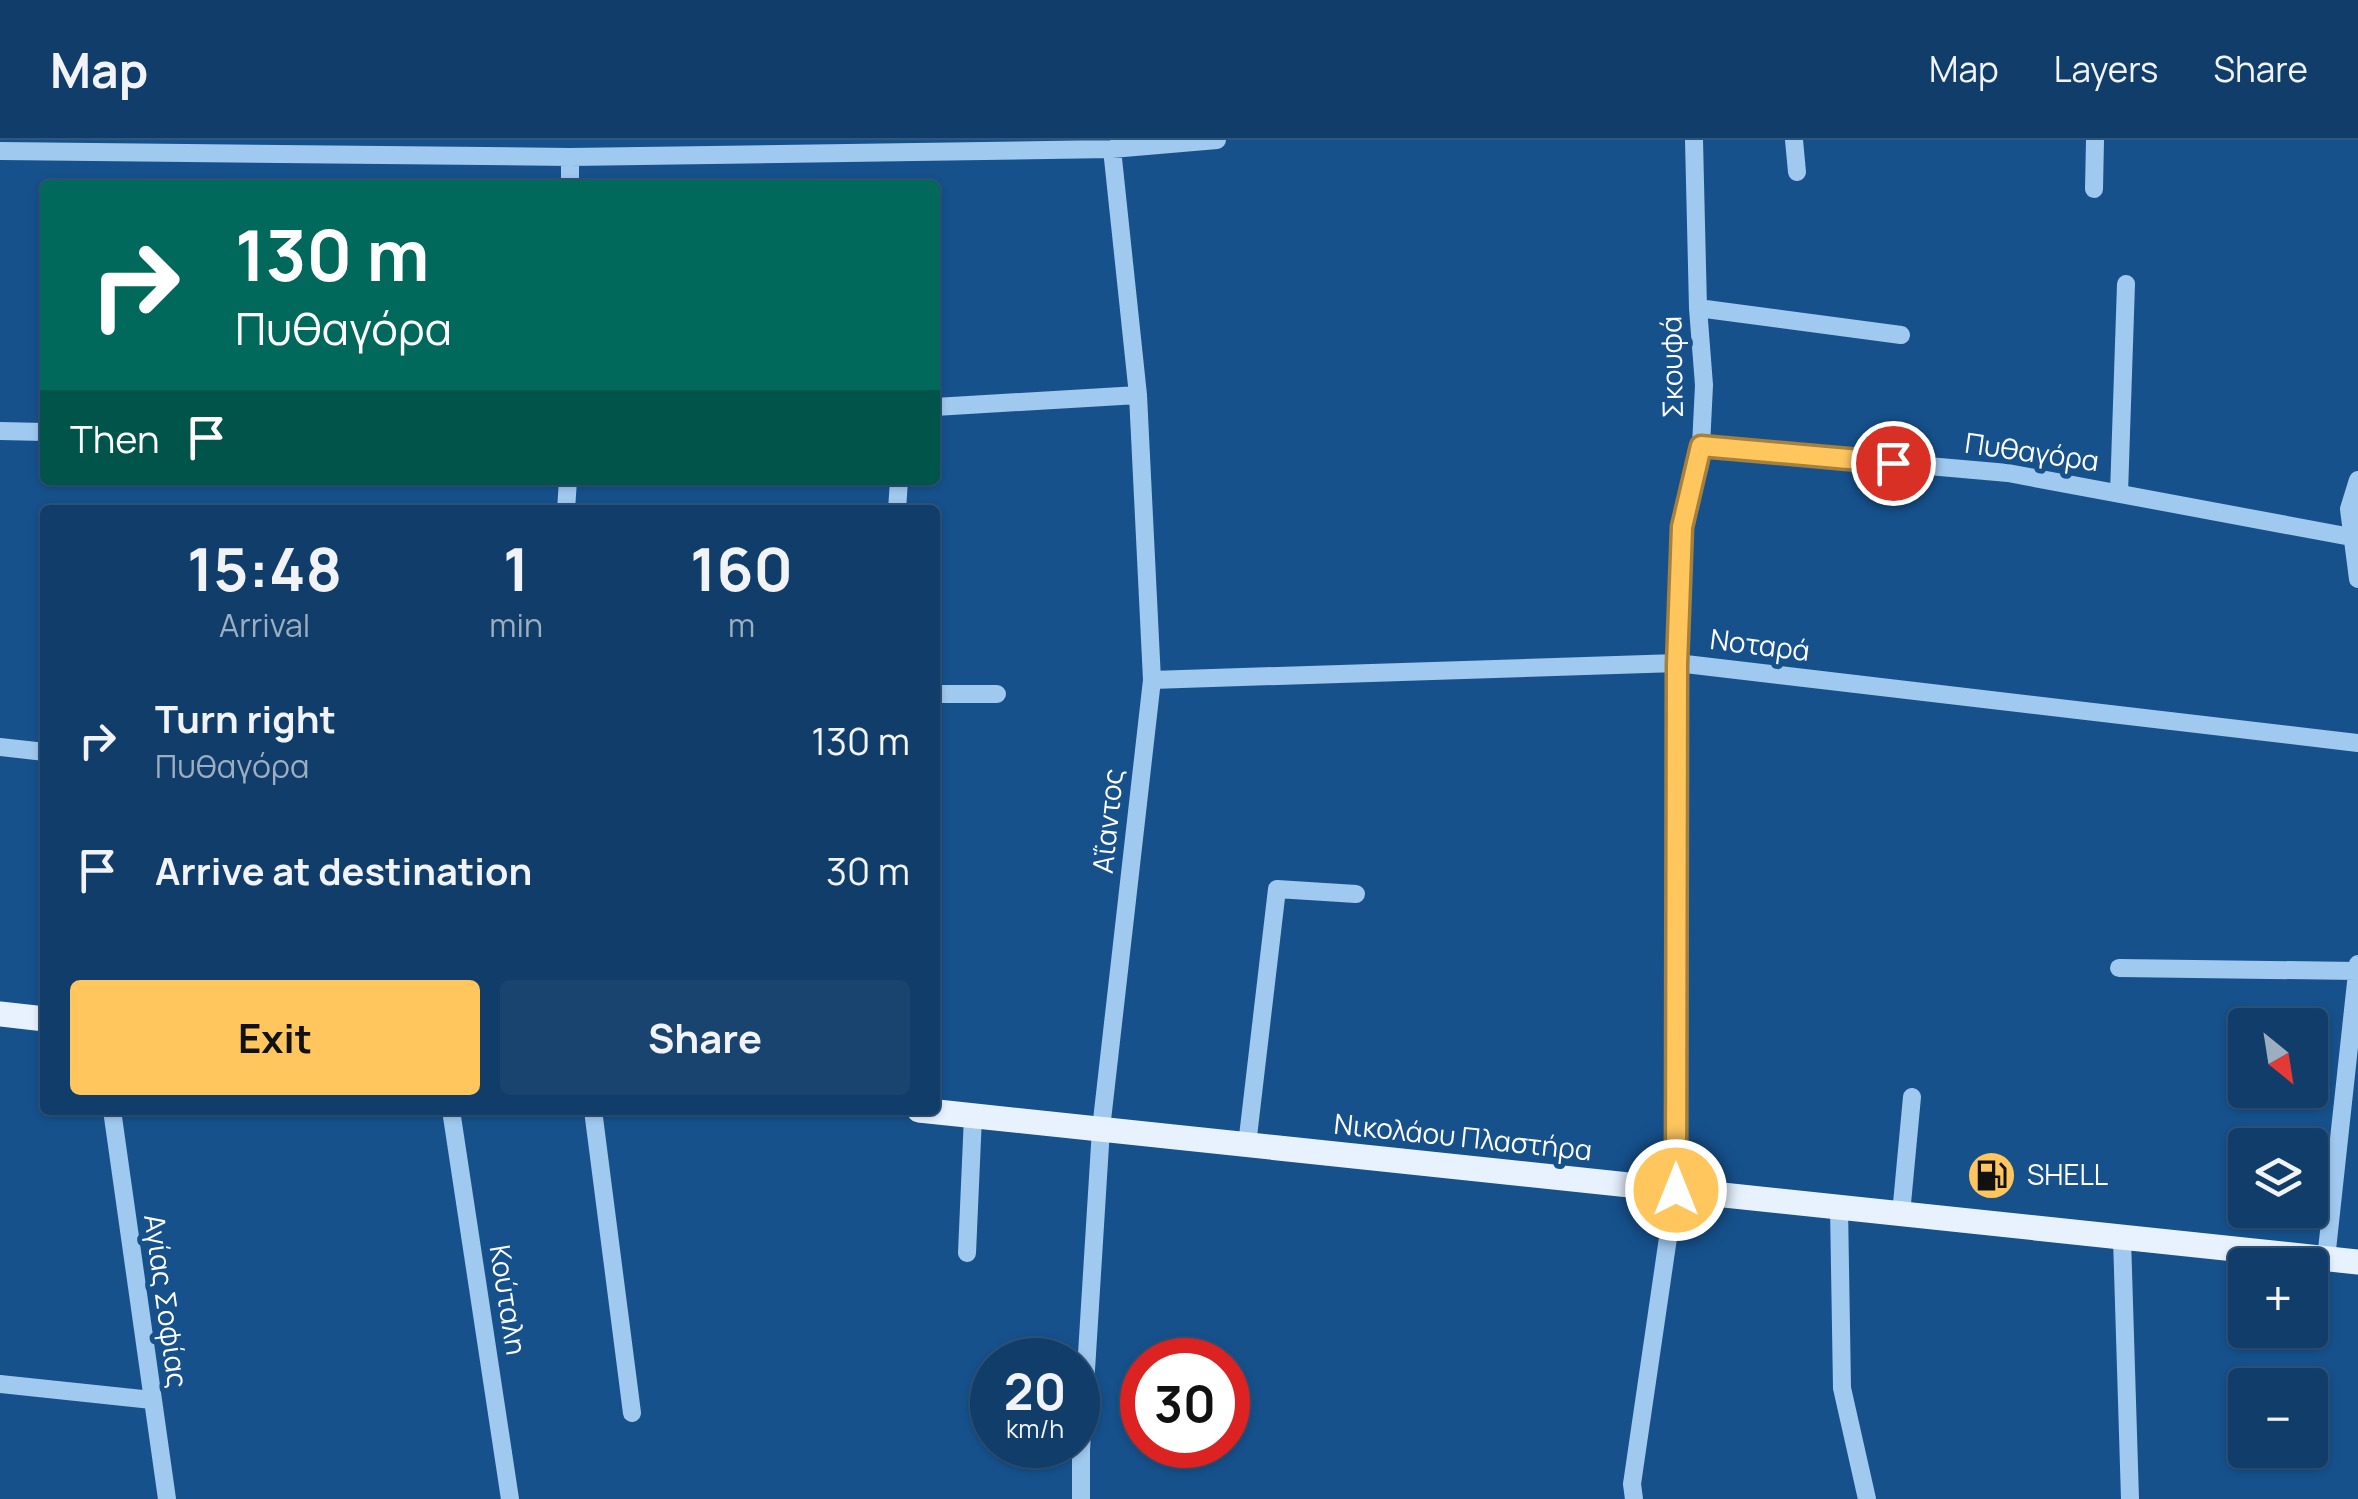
<!DOCTYPE html>
<meta charset="utf-8">
<style>
:root{--surface:#103d69;--page:#19446f;--text:#f1f3f6;--muted:#9caec0;--line:#30567d;--accent:#ffc65e}
body{margin:0;font-family:Manrope,sans-serif;background:var(--page);color:var(--text);height:100vh;display:flex;flex-direction:column;font-size:38px;white-space:nowrap}
*{box-sizing:border-box;margin:0}
p{font-size:32px;color:var(--muted)}
.icon{flex:none;width:55px;height:55px;fill:none;stroke:currentColor;stroke-width:2;stroke-linecap:round;stroke-linejoin:round}
.map{position:relative;flex:1;overflow:hidden}
.sheet{position:absolute;left:40px;top:365px;width:900px;height:610px;display:flex;flex-direction:column;background:var(--surface);border-radius:10px;box-shadow:0 2px 8px #0004,0 0 0 2px var(--line)}
.sheet>*{flex:none}
.hud{position:absolute;left:40px;top:40px;width:900px;height:305px;border-radius:10px;box-shadow:0 2px 8px #0004,0 0 0 2px var(--line);background:#00695c;color:#fff;overflow:hidden}
.needle{width:65px;rotate:150deg}
.buttons{position:absolute;left:2228px;top:868px;display:grid;gap:20px}
.buttons a{display:grid;place-items:center;width:100px;height:100px;border-radius:10px;background:var(--surface);box-shadow:0 2px 8px #0004,0 0 0 2px var(--line);font-size:50px}
.speed{position:absolute;left:970px;top:1198px;display:flex;gap:20px;font-size:50px;font-weight:700;text-align:center}
.speed>*{display:grid;place-content:center;width:130px;height:130px;border-radius:50%;background:var(--surface);box-shadow:0 2px 8px #0004,0 0 0 2px var(--line);line-height:1}
.speed small{font-size:25px;font-weight:400}
.speed .limit{border:15px solid #d22;background:#fff;color:#111}
.pin{position:absolute;display:grid;place-items:center;width:85px;height:85px;color:#fff;margin:-42px;border:5px solid #fff;border-radius:50%;box-shadow:0 2px 10px #0007}
.me{position:absolute;width:110px;margin:-55px;rotate:0deg;stroke-linejoin:round;filter:drop-shadow(0 0 8px #0008)}
.turn{display:flex;align-items:center;gap:35px;height:210px;padding:0 30px;font-size:45px}
.turn .icon{width:130px;height:130px;stroke-width:2.5}
.turn b{display:block;font-size:70px;line-height:85px}
.then{display:flex;align-items:center;height:95px;padding:0 30px;background:#0003;gap:20px;font-size:38px}
.eta{display:flex;justify-content:space-evenly;align-items:center;height:170px;text-align:center}
.eta b{font-size:60px;font-weight:700;line-height:70px}
.cta{display:flex;gap:20px;margin-top:auto;padding:20px 30px}
.cta a{flex:1;height:115px;border-radius:10px;background:var(--accent);color:#111;font-size:40px;font-weight:700;line-height:115px;text-align:center}
.cta a+a{background:var(--page);color:var(--text)}
ul{padding:0;list-style:none}
li{display:flex;align-items:center;gap:30px;height:130px;padding:0 30px}
li div{flex:1}
li b{display:block;font-size:38px}
li em{font-style:normal}
header{display:flex;align-items:center;gap:60px;box-sizing:border-box;height:140px;padding:0 50px;background:var(--surface);border-bottom:2px solid var(--line)}
header strong{font-size:48px}
nav{display:flex;gap:55px;margin-inline-start:auto;font-size:35px}
.map>svg:first-child{display:block}
</style>
<header>
<strong>Map</strong>
<nav><a>Map</a><a>Layers</a><a>Share</a></nav>
</header>
<div class="map">
<svg width="2358" height="1359" viewBox="0 0 2358 1359">
<rect width="100%" height="100%" fill="#16518c"/>
<g fill="none" stroke-linecap="round" stroke-linejoin="round">
<!-- minor -->
<path stroke="#a0c9ef" stroke-width="18" d="M1794 0 1797 32
M0 11 570 17 1112 9 1217 0
M570 17V45
M2094 49 2095 0
M1698 168 1901 195
M935 267 1138 255
M0 291 45 292
M1701 306 2008 333 2351 397
M2358 340 2349 369 2358 439
M2119 353 2126 144
M566 370 568 340
M897 370 899 340
M1152 540 1677 523 2358 603
M935 554H997
M0 607 45 612
M2119 828 2357 831
M112 970 167 1359
M451 970 510 1359
M593 970 632 1273
M1247 1005 1277 749 1356 754
M1839 1067 1842 1248 1867 1359
M1901 1074 1912 957
M2122 1098 2130 1359
M967 1113 973 976
M2326 1119 2358 824
M0 1244 152 1260
M1081 1359V1310L1101 989 1152 540 1138 255 1112 9
M1634 1359 1632 1344 1675 1050 1677 523 1682 387 1701 306 1704 245 1698 168 1694 0"/>
<!-- major -->
<path stroke="#e8f2ff" stroke-width="25" d="M0 874 45 879
M919 970 2358 1122"/>
</g>
<g fill="none" stroke-linecap="round" stroke-linejoin="round">
<defs>
<path id="route" d="M1676 1050 1677 524 1682 387 1701 306 1893 323"/>
</defs>
<!-- route casing -->
<use href="#route" stroke="#a6813d" stroke-width="25"/>
<!-- route -->
<use href="#route" stroke="#ffc65e" stroke-width="18"/>
</g>
<!-- icons -->
<defs>
<symbol id="fuel-disc" viewBox="-11 -11 22 22"><circle r="9.5" fill="#ffc65e" stroke="#16518c"/><path d="M-5.5-6h7V0h2V4h1.3V-2.5L3-4.5l.8-.8L6-3V5H2.5V1h-1V6h-7ZM-4.2-4.7v3.2H.2V-4.7Z" fill="#111"/></symbol>
</defs>
<g fill-rule="evenodd">
<use href="#fuel-disc" x="1964" y="1008" width="55" height="55"/>
</g>
<g text-anchor="middle" stroke-width="10" stroke-linejoin="round" paint-order="stroke">
<!-- street labels -->
<g font-size="28" fill="#fff" stroke="#16518c">
<text transform="translate(1672 227) rotate(-91)" y="10">Σκουφά</text>
<text transform="translate(2032 312) rotate(8)" y="10">Πυθαγόρα</text>
<text transform="translate(1760 505) rotate(7)" y="10">Νοταρά</text>
<text transform="translate(1108 681) rotate(-84)" y="10">Αΐαντος</text>
<text transform="translate(1463 997) rotate(6)" y="10">Νικολάου Πλαστήρα</text>
<text transform="translate(508 1160) rotate(81)" y="10">Κούταλη</text>
<text transform="translate(166 1161) rotate(82)" y="10">Αγίας Σοφίας</text>
</g>
<!-- poi labels -->
<g font-size="28" fill="#fff" stroke="#16518c" text-anchor="start">
<text x="2027" y="1045">SHELL</text>
</g>
</g>
</svg>
<div class="buttons">
<a><svg class="needle" viewBox="-14 -14 28 28"><path d="M0-13l5 13h-10z" fill="#e53935"/><path d="M0 13l5-13h-10z" fill="#9caec0"/></svg></a>
<a><svg class="icon" aria-label="layers" viewBox="0 0 24 24"><path d="M12 4l9 5-9 5-9-5zM3 14l9 5 9-5"/></svg></a>
<a>+</a>
<a>−</a>
</div>
<div class="speed"><div>20<small>km/h</small></div><div class="limit">30</div></div>
<div class="pin" style="left:1893px;top:323px;background:#d93025"><svg class="icon" aria-label="arrive" viewBox="0 0 24 24"><path d="M6 21V4h12l-3 4 3 4H6"/></svg></div>
<svg class="me" style="left:1676px;top:1050px" viewBox="-20 -20 40 40"><circle r="17" fill="#ffc65e" stroke="#fff" stroke-width="3"/><path d="M0-11L8 9 0 5-8 9z" fill="#fff"/></svg>
<div class="hud">
<div class="turn"><svg class="icon" aria-label="right" viewBox="0 0 24 24"><path d="M7 20v-9h11M14 6l5 5-5 5"/></svg><div><b>130 m</b>Πυθαγόρα</div></div>
<div class="then">Then<svg class="icon" aria-label="arrive" viewBox="0 0 24 24"><path d="M6 21V4h12l-3 4 3 4H6"/></svg></div>
</div>
<section class="sheet">
<div class="eta">
<div><b>15:48</b><p>Arrival</p></div>
<div><b>1</b><p>min</p></div>
<div><b>160</b><p>m</p></div>
</div>
<ul>
<li><svg class="icon" aria-label="right" viewBox="0 0 24 24"><path d="M7 20v-9h11M14 6l5 5-5 5"/></svg><div><b>Turn right</b><p>Πυθαγόρα</p></div><em>130 m</em></li>
<li><svg class="icon" aria-label="arrive" viewBox="0 0 24 24"><path d="M6 21V4h12l-3 4 3 4H6"/></svg><div><b>Arrive at destination</b></div><em>30 m</em></li>
</ul>
<div class="cta"><a>Exit</a><a>Share</a></div>
</section>
</div>
